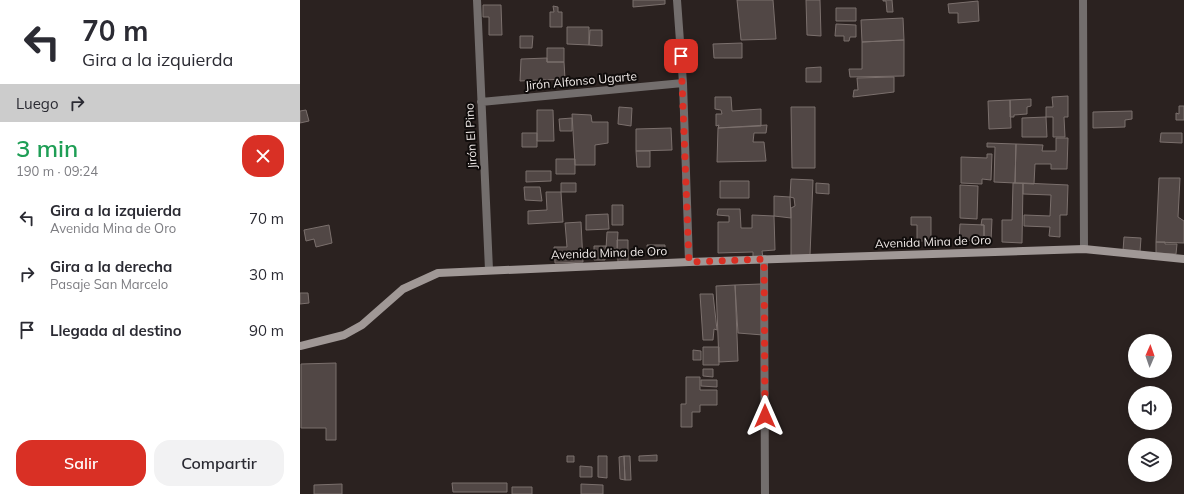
<!DOCTYPE html>
<html lang="es">
<meta charset="utf-8">
<style>
:root{--surface:#fff;--page:#f2f2f3;--text:#2b2b33;--muted:#7c7c81;--accent:#d93025}
body{margin:0;font-family:Mulish,sans-serif;background:var(--page);color:var(--text);height:100vh;display:flex;flex-direction:column;font-size:15px;white-space:nowrap}
*{box-sizing:border-box;margin:0}
p{font-size:13px;color:var(--muted)}
.icon{flex:none;width:22px;height:22px;fill:none;stroke:currentColor;stroke-width:2;stroke-linecap:round;stroke-linejoin:round}
.map{position:relative;flex:1;overflow:hidden}
.details{display:flex;flex-direction:column;background:var(--surface);width:300px}
.details>*{flex:none}
.hud{background:#fff;color:var(--text);overflow:hidden}
.needle{width:26px;rotate:2deg}
.tools{position:absolute;left:828px;top:334px;display:grid;gap:8px}
.tools a{display:grid;place-items:center;width:44px;height:44px;border-radius:50%;background:var(--surface);box-shadow:0 2px 10px #0003;font-size:20px}
.pin{position:absolute;display:grid;place-items:center;width:34px;height:34px;color:#fff;margin:-17px;border-radius:8px;box-shadow:0 2px 6px #0006}
.me{position:absolute;width:44px;margin:-22px;rotate:0deg;stroke-linejoin:round;filter:drop-shadow(0 0 3px #0008)}
.turn{display:flex;align-items:center;gap:14px;height:84px;padding:0 16px;font-size:18px}
.turn .icon{width:52px;height:52px;stroke-width:2.5}
.turn b{display:block;font-size:28px;line-height:34px}
.then{display:flex;align-items:center;height:38px;padding:0 16px;background:#0003;gap:8px;font-size:15px}
.round{display:grid;place-items:center;flex:none;width:42px;height:42px;border-radius:16px;background:var(--page)}
.summary{display:flex;align-items:center;justify-content:space-between;height:68px;padding:0 16px}
h1{font-size:24px;font-weight:600;line-height:30px;color:#1e9e55}
.cta{display:flex;gap:8px;margin-top:auto;padding:8px 16px}
.cta a{flex:1;height:46px;border-radius:16px;background:var(--accent);color:#fff;font-size:16px;font-weight:600;line-height:46px;text-align:center}
.cta a+a{background:var(--page);color:var(--text)}
ul{padding:0;list-style:none}
li{display:flex;align-items:center;gap:12px;height:56px;padding:0 16px}
li div{flex:1}
li b{display:block;font-size:15px}
li em{font-style:normal}
main{display:flex;flex:1;min-height:0}
.map>svg:first-child{display:block}
</style>
<main>
<section class="details">
<div class="hud">
<div class="turn"><svg class="icon" aria-label="left" viewBox="0 0 24 24"><path d="M17 20v-9H6M10 6l-5 5 5 5"/></svg><div><b>70 m</b>Gira a la izquierda</div></div>
<div class="then">Luego<svg class="icon" aria-label="right" viewBox="0 0 24 24"><path d="M7 20v-9h11M14 6l5 5-5 5"/></svg></div>
</div>
<div class="summary"><div><h1>3 min</h1><p>190 m · 09:24</p></div><a class="round" style="background:#d93025;color:#fff"><svg class="icon" aria-label="close" viewBox="0 0 24 24"><path d="M6 6l12 12M18 6L6 18"/></svg></a></div>
<ul>
<li><svg class="icon" aria-label="left" viewBox="0 0 24 24"><path d="M17 20v-9H6M10 6l-5 5 5 5"/></svg><div><b>Gira a la izquierda</b><p>Avenida Mina de Oro</p></div><em>70 m</em></li>
<li><svg class="icon" aria-label="right" viewBox="0 0 24 24"><path d="M7 20v-9h11M14 6l5 5-5 5"/></svg><div><b>Gira a la derecha</b><p>Pasaje San Marcelo</p></div><em>30 m</em></li>
<li><svg class="icon" aria-label="arrive" viewBox="0 0 24 24"><path d="M6 21V4h12l-3 4 3 4H6"/></svg><div><b>Llegada al destino</b></div><em>90 m</em></li>
</ul>
<div class="cta"><a>Salir</a><a>Compartir</a></div>
</section>
<div class="map">
<svg width="884" height="494" viewBox="0 0 884 494">
<rect width="100%" height="100%" fill="#2b2220"/>
<!-- building -->
<path fill="#514745" stroke="#7b706d" d="M333 0H365V4L333 7Z
M437 0H473L476 39 441 40Z
M506 0H520L521 36 507 35Z
M583 0H592L593 12H587L586 1H583Z
M678 1 679 21 658 23V13H649L648 4Z
M183 5H201L202 35H189V17H183Z
M253 6 258 7V12H262V27H250V12H254Z
M536 8H556V21H536Z
M603 18 604 40 562 42 561 20Z
M536 24 556 25V37H550L549 41H544V36H535Z
M267 27H289V45L267 44Z
M290 30H302V46L289 45Z
M220 36H233L232 48H220Z
M604 40V76L550 77 549 69H562V42Z
M442 43V58H414L413 44Z
M247 48H264V62H247Z
M247 58V62H264L265 79 220 81 221 59Z
M521 67V82H506V68Z
M594 77V92L553 97 554 90H558L557 78Z
M768 96V117H764L765 137H753V117H746V107H753L752 97Z
M415 97H431L432 111 461 109V126L418 128 419 125 416 126V114H422L421 110 415 109Z
M731 99V106L727 107V114L714 115V117H710V100Z
M710 100 711 128 689 129 688 101Z
M879 106H884V120H876V113L879 114Z
M319 107 332 108 331 126 318 124Z
M491 107H515V168H492Z
M6 110 9 121 0 123V111Z
M237 110H253L254 141H237Z
M832 111V119L825 120V127L793 128V112Z
M272 114 291 115 292 122H308V143L295 145V165H275Z
M746 117 747 137H722V118Z
M272 118V131H260L259 119Z
M467 125 466 133H454L453 142H464L466 161 417 162 418 128Z
M371 128 372 150 336 151V129Z
M222 133H237V147H222Z
M861 133H882V143L860 142Z
M756 138H768L767 169H751V164H735L734 184 715 183 716 144 743 145 742 151H756Z
M687 143 716 144 715 183 694 182 695 147H687Z
M336 151H350V167H337Z
M687 154H692L691 180 682 179V184L661 183V157L687 158Z
M256 159H275V174H256Z
M226 171H251V181L226 182Z
M859 178H880L878 217 884 221V243L856 242Z
M491 179 513 180 510 255 491 256V208L495 206 494 198 490 197Z
M420 181H449V198H420Z
M261 183H276V192H261Z
M516 183 529 184V194L516 193Z
M713 183H723L722 243 702 242V220H712Z
M723 183 768 185 767 215H760V237L749 236 750 227 724 226V215L750 216 751 195 723 194Z
M660 185 678 186 677 219 660 218Z
M224 187H240L242 201 225 200Z
M246 192H261L263 222 228 224V211L247 210Z
M474 196 490 197 491 218 474 216Z
M312 205H323V225H312Z
M418 209H440L441 228H452V215L474 216 475 250 462 251 463 258H453V252L418 253V222H429V216L417 215Z
M308 214 309 229 286 230V215Z
M611 217H631V241H617V225H611Z
M682 219H692L691 241H684V225H681Z
M281 222 283 262 255 263 254 247H267L265 223Z
M660 224 684 225V241L659 240Z
M29 225 32 243 16 247 14 239 6 241 4 230Z
M307 232H318L317 249H306Z
M824 237 841 238 840 252 823 251Z
M317 240H328V262L318 263Z
M856 242H865V244H877L876 254 856 253Z
M347 245H365V255L348 256Z
M294 246H306L305 260H294Z
M461 284 463 335 438 333 435 285Z
M435 285 438 361 419 362 416 286Z
M0 293H8L9 303 0 304Z
M400 294H413L417 330 414 329 413 340H403Z
M403 347H419V365H403Z
M393 350 401 351V360H393Z
M36 363V440H26V428H1V364Z
M403 369H413V377L403 376Z
M386 377H400V390H417V405H400V412H392V427H381V404H386Z
M401 380H417V387L401 386Z
M357 455V461H339V456Z
M267 456H274V462H267Z
M298 456H307V478L298 477Z
M324 456H330L331 480H325Z
M324 456 325 480 320 479 319 457Z
M280 466 292 467V477H280Z
M152 483H207V492H153Z
M42 484V494H14V485Z
M281 484 303 485V494H281Z
M212 487H232V494H212Z"/>
<g fill="none" stroke-linecap="round" stroke-linejoin="round">
<!-- street -->
<path stroke="#736e6d" stroke-width="8" d="M177 0 189 270
M377 0 383 83 389 262
M783 0 784 249
M181 102 383 83
M464 259 465 494"/>
<!-- secondary -->
<path stroke="#a09896" stroke-width="8" d="M0 346 44 335 62 325 103 289 138 273 389 262 784 249 884 259"/>
</g>
<g fill="none" stroke-linecap="round" stroke-linejoin="round">
<!-- route -->
<path stroke="#d93025" stroke-width="7" stroke-dasharray="0 12.6" d="M381 56 389 262 464 259 465 416"/>
</g>
<g text-anchor="middle" stroke-width="4" stroke-linejoin="round" paint-order="stroke">
<!-- street labels -->
<g font-size="12" fill="#efe9e7" stroke="#100c0b">
<text transform="translate(281 81) rotate(-5)" y="4">Jirón Alfonso Ugarte</text>
<text transform="translate(171 136) rotate(-93)" y="4">Jirón El Pino</text>
<text transform="translate(633 242) rotate(-2)" y="4">Avenida Mina de Oro</text>
<text transform="translate(309 253) rotate(-2)" y="4">Avenida Mina de Oro</text>
</g>
</g>
</svg>
<div class="tools">
<a><svg class="needle" viewBox="-14 -14 28 28"><path d="M0-13l5 13h-10z" fill="#e53935"/><path d="M0 13l5-13h-10z" fill="#7c7c81"/></svg></a>
<a><svg class="icon" aria-label="sound" viewBox="0 0 24 24"><path d="M4 9h4l5-4v14l-5-4H4zM17 9q2 3 0 6"/></svg></a>
<a><svg class="icon" aria-label="layers" viewBox="0 0 24 24"><path d="M12 4l9 5-9 5-9-5zM3 14l9 5 9-5"/></svg></a>
</div>
<div class="pin" style="left:381px;top:56px;background:#d93025"><svg class="icon" aria-label="arrive" viewBox="0 0 24 24"><path d="M6 21V4h12l-3 4 3 4H6"/></svg></div>
<svg class="me" style="left:465px;top:416px" viewBox="-20 -20 40 40"><path d="M0-17L14 15 0 8-14 15z" fill="#d93025" stroke="#fff" stroke-width="4"/></svg>
</div>
</main>
